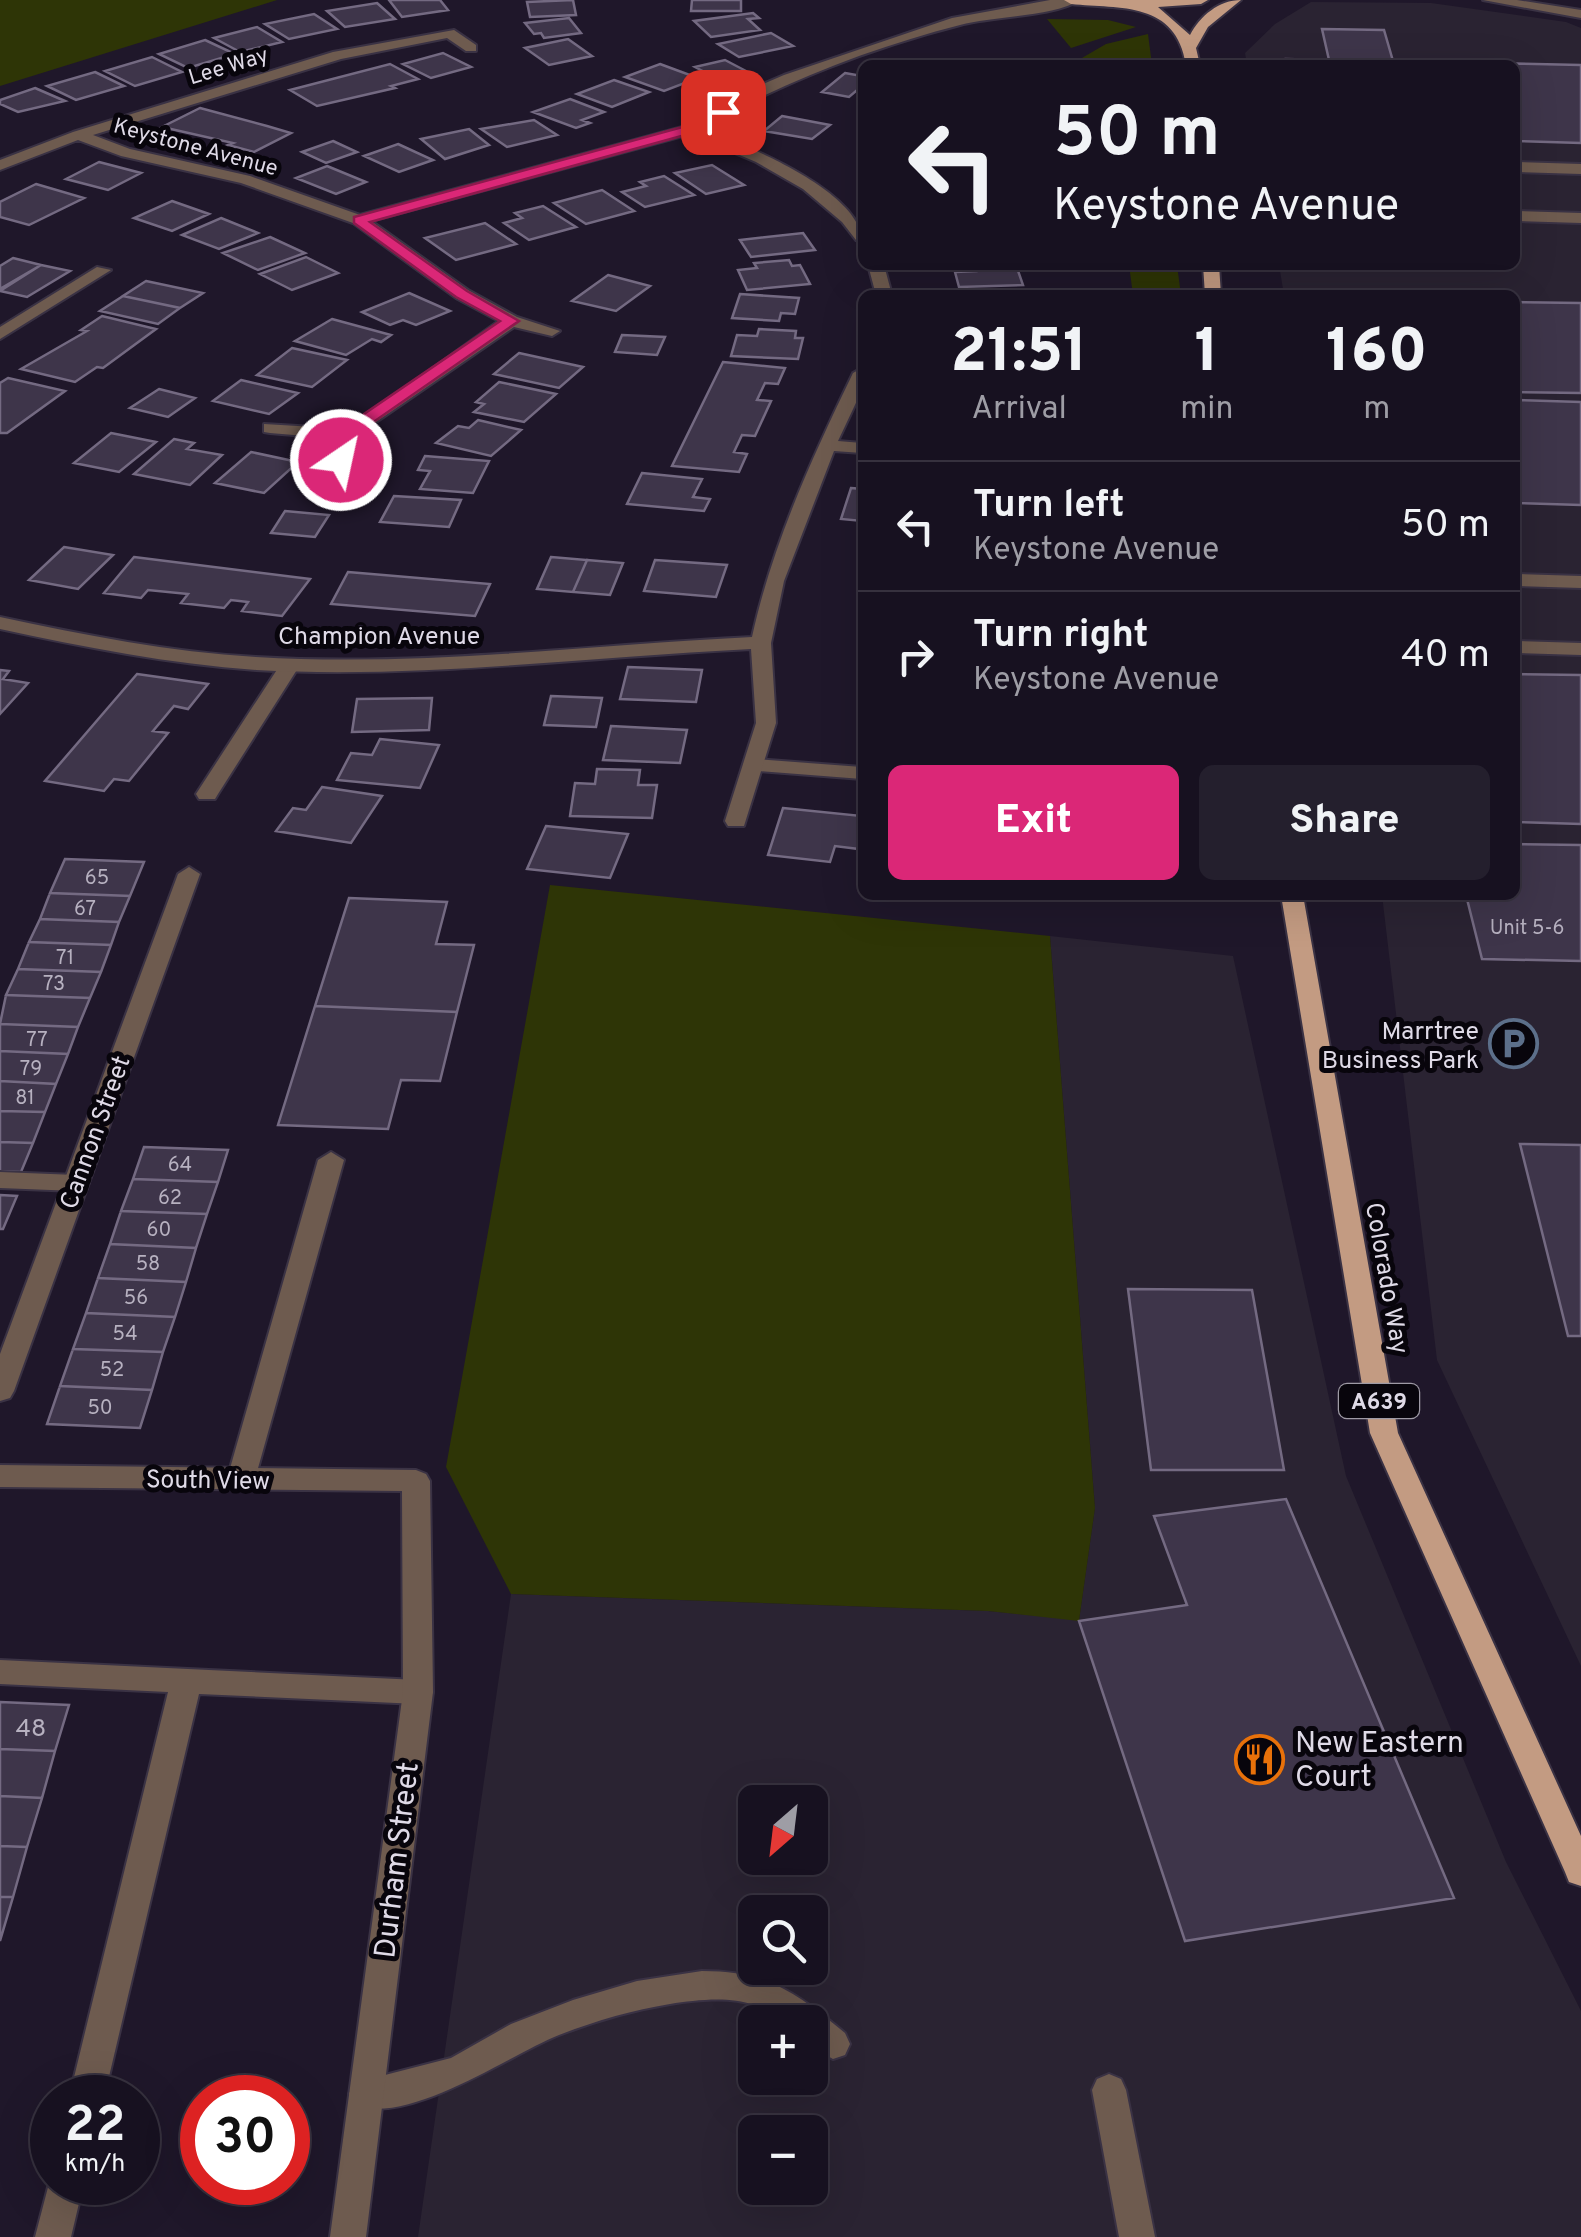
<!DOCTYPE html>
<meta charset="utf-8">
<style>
:root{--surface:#171120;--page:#241f2d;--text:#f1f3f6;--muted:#9e9da5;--line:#36313e;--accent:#db2777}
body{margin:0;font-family:Overpass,sans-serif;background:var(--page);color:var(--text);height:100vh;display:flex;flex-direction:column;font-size:38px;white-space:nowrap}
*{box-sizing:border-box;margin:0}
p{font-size:32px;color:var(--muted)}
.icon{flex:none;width:55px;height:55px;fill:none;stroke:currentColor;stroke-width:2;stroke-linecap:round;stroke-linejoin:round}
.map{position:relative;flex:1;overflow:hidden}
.drawer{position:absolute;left:858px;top:290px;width:662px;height:610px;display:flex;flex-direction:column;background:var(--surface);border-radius:15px;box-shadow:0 10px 40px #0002,0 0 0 2px var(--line)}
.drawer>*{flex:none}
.top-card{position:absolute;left:858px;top:60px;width:662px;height:210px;border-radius:15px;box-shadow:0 10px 40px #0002,0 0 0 2px var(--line);background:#171120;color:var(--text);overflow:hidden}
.needle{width:65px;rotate:208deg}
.fabs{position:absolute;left:738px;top:1785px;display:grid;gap:20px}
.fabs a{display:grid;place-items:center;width:90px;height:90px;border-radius:15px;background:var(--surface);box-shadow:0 10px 40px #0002,0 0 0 2px var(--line);font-size:50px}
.speed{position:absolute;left:30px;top:2075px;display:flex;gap:20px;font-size:50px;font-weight:700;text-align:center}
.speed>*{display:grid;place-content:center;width:130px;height:130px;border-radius:50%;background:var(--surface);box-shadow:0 10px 40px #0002,0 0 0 2px var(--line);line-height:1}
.speed small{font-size:25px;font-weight:400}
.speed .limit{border:15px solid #d22;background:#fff;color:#111}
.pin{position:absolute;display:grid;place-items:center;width:85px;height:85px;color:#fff;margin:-42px;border-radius:20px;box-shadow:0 5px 15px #0006}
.me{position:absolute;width:110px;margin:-55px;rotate:34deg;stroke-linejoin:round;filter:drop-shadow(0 0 8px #0008)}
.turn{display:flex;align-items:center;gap:35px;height:210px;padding:0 30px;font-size:45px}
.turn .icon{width:130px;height:130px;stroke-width:2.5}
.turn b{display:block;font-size:70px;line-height:85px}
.eta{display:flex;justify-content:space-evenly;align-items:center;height:170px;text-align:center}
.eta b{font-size:60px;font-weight:800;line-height:70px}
.action{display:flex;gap:20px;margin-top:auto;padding:20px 30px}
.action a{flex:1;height:115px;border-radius:15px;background:var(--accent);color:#fff;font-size:40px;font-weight:800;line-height:115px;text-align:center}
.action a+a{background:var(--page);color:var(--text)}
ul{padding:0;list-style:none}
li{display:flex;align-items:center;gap:30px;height:130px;padding:0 30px;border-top:2px solid var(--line)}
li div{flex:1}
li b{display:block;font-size:38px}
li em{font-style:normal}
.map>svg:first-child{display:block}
</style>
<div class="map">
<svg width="1581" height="2237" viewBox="0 0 1581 2237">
<rect width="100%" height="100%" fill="#1f172a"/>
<!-- commercial -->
<path fill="#2a2332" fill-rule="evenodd" d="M1311 2 1431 3 1566 22 1581 28V1666L1437 1360 1382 895H1515V295H1284L1279 265H1515V65H1247L1245 53 1275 24Z
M1050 936 1233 956 1346 1476 1506 1862 1581 2011V2237H418L511 1594 988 1611 1079 1620 1095 1508ZM755 1802H810V1858H755ZM755 1912H810V1968H755ZM755 2022H810V2078H755ZM755 2132H810V2188H755Z"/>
<!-- green -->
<path fill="#2e3506" d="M0 0H277L0 86Z
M1047 19 1108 20 1136 27 1071 48Z
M1148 34 1152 65H1077L1075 62 1106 44Z
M1129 265H1177L1181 295H1133Z
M550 885 1050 936 1095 1508 1079 1621 988 1611 511 1594 446 1467Z"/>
<!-- building -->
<path fill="#3e354a" stroke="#746a82" stroke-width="2.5" d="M389 0H440L448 10 402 17Z
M573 0 576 15 530 17 527 2Z
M692 0H741V11H691Z
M377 3 395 19 345 27 327 11Z
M753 13 759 18 748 19 760 30 711 37 694 21Z
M314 14 337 29 289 39 265 24Z
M569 18 581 33 544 38 541 33 534 34 525 23Z
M257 27 282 42 240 52 214 38Z
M1322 29 1384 30 1393 61 1581 65V143L1515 141V65H1287L1286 59 1329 60Z
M771 33 793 46 739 57 718 44Z
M568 39 592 56 549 65 525 48Z
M205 40 235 54 188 68 159 54Z
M443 53 471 67 431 78 403 64Z
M152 57 182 72 135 86 105 71Z
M725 60 744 70 714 77 695 67Z
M390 64 418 79 391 86 395 88 317 106 290 90Z
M660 64 698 78 664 91 625 77Z
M95 72 124 86 76 100 47 86Z
M845 73 862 76V86L849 97 822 92Z
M614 80 649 92 612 107 577 94Z
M35 88 65 101 18 112 0 104V100Z
M570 99 604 112 582 120 590 123 576 128 533 112Z
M200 108 267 126 291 133 254 152 228 145 233 143 162 127Z
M782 116 830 125 812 139 764 131Z
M534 120 557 135 507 147 481 129Z
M469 129 489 145 445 159 421 139Z
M333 141 357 152 326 163 302 152Z
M398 144 433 160 399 172 364 156Z
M99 162 141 173 108 190 66 179Z
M712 165 744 185 706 194 675 173Z
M327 166 366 182 336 194 296 178Z
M664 176 694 195 645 207 622 192 646 186 640 182Z
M36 184 84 198 29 225 0 217V202Z
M602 190 634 211 586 224 554 203Z
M172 201 209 214 172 231 134 218Z
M543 206 576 227 529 240 504 223 522 218 515 213Z
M221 218 258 233 219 249 182 235Z
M485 223 516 244 456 260 425 238Z
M803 233 815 250 751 257 740 240Z
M270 237 305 253 258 270 223 253Z
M306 257 338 273 292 290 260 274Z
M13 258 41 265 0 289V266Z
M789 260 792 266 800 265 810 284 747 290 738 270 757 268 754 263Z
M41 265 70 271 27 297 0 291Z
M974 265H1016L1023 285 959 287 955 272 976 271Z
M608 275 650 286 616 311 572 301Z
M146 281 203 293 180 308 123 296Z
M409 293 450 311 416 325 403 320 390 325 362 312Z
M740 294 799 298 795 314 781 313 779 321 732 318Z
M123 296 180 308 158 324 100 311Z
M1515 302 1581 303V393L1515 392Z
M102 316 156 329 103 368 97 367 75 382 21 369 87 331 81 330Z
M332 319 391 335 381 342 372 339 346 355 295 341Z
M759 329 796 331 795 338H803L798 359 731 356 737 335 757 336Z
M622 335 665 337 657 355 615 352Z
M292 348 347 360 312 387 257 375Z
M519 353 583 367 559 388 494 374Z
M723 362 785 368 778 384 765 383 757 400 771 401 755 436 742 435 734 452 747 454 739 472 672 466Z
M8 378 65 391 7 433H0V383Z
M241 380 298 393 269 414 213 401Z
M499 382 556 394 524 422 474 412 484 404 476 402Z
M159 389 195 398 168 417 130 408Z
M1515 400 1581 402V505L1515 503Z
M478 420 521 430 491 456 436 443 458 426 469 428Z
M111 433 156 442 119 472 74 463Z
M174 439 194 443 187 449 222 455 190 485 134 474Z
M251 452 298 462 264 493 215 483Z
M425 456 489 461 473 493 420 489 430 471 418 470Z
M642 473 702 479 693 497 710 499 704 511 627 504Z
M851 488 862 489V521L841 519Z
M394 496 461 500 449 527 380 522Z
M285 511 329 515 315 537 271 533Z
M64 547 113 555 78 589 29 580Z
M134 557 310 579 282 616 242 611 248 602 231 600 224 608 181 603 188 594 148 590 141 598 104 593Z
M551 557 587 560 573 592 537 589Z
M587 560 623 563 610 595 573 592Z
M655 560 727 565 716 597 644 591Z
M348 572 490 584 475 616 331 604Z
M628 667 702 670 696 702 620 699Z
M0 670 9 671 3 679 28 683 0 714Z
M137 674 208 684 188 709 174 706 153 731 168 733 129 781 114 779 104 791 45 781Z
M1515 674 1581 675V824L1515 822Z
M551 696 602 698 596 727 544 725Z
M432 698 429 730 352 732 357 699Z
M611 726 687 730 680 763 603 760Z
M380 739 439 745 420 788 337 780 351 753 372 755Z
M597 769 640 770 638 785H657L652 818 570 816 575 783 595 784Z
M322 787 382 796 351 843 276 831 293 808 306 810Z
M783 808 862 816 859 849 835 846 830 862 768 855Z
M546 826 628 834 610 878 527 869Z
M1515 844 1581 845V961L1482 959 1466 895H1515Z
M65 859 144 862 130 896 50 893Z
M50 893 130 896 119 922 40 919Z
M349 898 447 902 436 944 474 945 457 1012 315 1006Z
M40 919 119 922 111 945 29 942Z
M29 942 111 945 101 972 18 969Z
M18 969 101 972 90 998 6 995Z
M6 995 90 998 78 1027 0 1024Z
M315 1006 457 1012 440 1081 401 1080 388 1129 278 1125Z
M0 1024 78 1027 68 1054 0 1051Z
M0 1051 68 1054 56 1084 0 1081Z
M0 1081 56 1084 45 1112 0 1111Z
M0 1111 45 1112 33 1143 0 1142Z
M0 1142 33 1143 21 1172 0 1171Z
M1520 1144 1581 1145V1336H1568Z
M144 1147 228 1150 218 1182 133 1179Z
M133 1179 218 1182 207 1214 121 1211Z
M0 1195 17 1196 3 1229H0Z
M121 1211 207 1214 196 1248 110 1244Z
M110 1244 196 1248 186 1282 98 1278Z
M98 1278 186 1282 175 1317 86 1313Z
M1128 1289 1252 1290 1284 1470H1151Z
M86 1313 175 1317 163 1352 73 1349Z
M73 1349 163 1352 152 1390 60 1386Z
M60 1386 152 1390 140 1428 47 1424Z
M1286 1499 1454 1898 1185 1941 1079 1621 1187 1605 1154 1516Z
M0 1702 69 1705 55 1751 0 1749Z
M0 1749 55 1751 42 1798 0 1796Z
M0 1796 42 1798 27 1847 0 1846Z
M0 1846 27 1847 13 1897H0Z
M0 1897H13L0 1941Z"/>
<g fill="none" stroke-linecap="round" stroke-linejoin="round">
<defs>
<path id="lane" d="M1515 162 1581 164V174L1515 172Z
M1515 211 1581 213V223L1515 221Z
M1515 574 1581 576V588L1515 586Z
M1515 641 1581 643V655L1515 653Z
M290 659 300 665 218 794 215 799H199L196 794 280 665Z
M754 759 862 767V779L746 770 743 765 746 760Z
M331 1152 344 1160 255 1479 251 1486 241 1490 231 1486 227 1479 318 1160Z
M0 1172 76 1175 89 1183 76 1191 0 1188Z
M0 1660 418 1680 429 1683 433 1692 429 1701 418 1704 199 1694 104 2098H69L168 1692 0 1684Z
M702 1971C768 1971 796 1993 845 2033L850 2044 845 2055 833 2059 810 2046V2022C773 2022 783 2015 754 2005 729 1996 696 2000 670 2004 633 2010 595 2021 559 2035 509 2055 409 2126 354 2105L349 2094 354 2083 451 2058 511 2024 573 2000 637 1981Z
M1109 2074 1121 2079 1126 2090 1155 2237H1119L1092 2090 1097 2079Z
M52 2172V2182H84L71 2237H35Z"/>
<path id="street" d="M1050 0H1080C1053 17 993 16 960 25 874 47 779 83 703 128 744 145 862 191 862 242L856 240 842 222 803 189 756 162 690 134 371 221 468 290 517 317 560 331 552 336 514 327 376 422 360 437 339 485 330 491 321 485 341 439 270 433 264 432V424L348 429 499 321 456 298 353 223 241 183 121 156 78 140 0 170V160L73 132 333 52 454 30 476 45V51H466L447 38 341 59 93 135 130 149 250 176 360 215 686 126 742 93 784 75 952 18Z
M1483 0H1517L1581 10V18Z
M868 265H884L892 295H876Z
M97 267 111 270 0 339V327Z
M862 368V390L838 441 862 443V453L834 451 784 581 771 643 776 723 744 826H728L725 821 756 723 751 649C586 657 421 679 256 670 170 664 84 647 0 629V617C85 635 170 652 256 657 422 667 587 645 752 637 772 545 812 458 853 373Z
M189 867 200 874 14 1391 10 1398 0 1401V1354L178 874Z
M0 1465 416 1470 426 1474 430 1481 433 1692 366 2237H330L403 1692 402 1491 0 1487Z"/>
<path id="primary" d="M1064 0H1208L1201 4 1158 7 1190 35C1200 16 1219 0 1241 0L1208 27 1196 48 1200 65H1186C1176 1 1121 9 1071 4Z
M1203 265H1219L1221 295H1205Z
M1281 895H1303L1398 1433 1581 1836V1886L1569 1882 1565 1872 1370 1433Z"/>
</defs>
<!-- lane casing -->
<use href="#lane" stroke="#3a3244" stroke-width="4"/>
<!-- street casing -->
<use href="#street" stroke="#3a3244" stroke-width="4"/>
<!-- primary casing -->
<use href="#primary" stroke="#3a3244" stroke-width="4"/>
<!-- lane -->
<use href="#lane" fill="#6e5b4f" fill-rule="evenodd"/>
<!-- street -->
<use href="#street" fill="#6e5b4f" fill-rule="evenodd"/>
<!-- primary -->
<use href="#primary" fill="#c39b82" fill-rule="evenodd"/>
</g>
<!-- route -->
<path fill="#db2777" stroke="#8e194d" stroke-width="2.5" d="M723 107 730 112 728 114 696 132 370 222 467 291 519 321 375 421 359 437 347 464H335L333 460 344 436 364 414 500 321 456 297 354 223V217L686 126Z"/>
<!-- icons -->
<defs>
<symbol id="parking-ring" viewBox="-11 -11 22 22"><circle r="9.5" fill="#08050c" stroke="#5c6f8a" stroke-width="1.5"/><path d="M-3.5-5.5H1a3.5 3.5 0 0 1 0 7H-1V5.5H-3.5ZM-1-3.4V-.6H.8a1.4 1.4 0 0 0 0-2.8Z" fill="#5c6f8a"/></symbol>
<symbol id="restaurant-ring" viewBox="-11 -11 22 22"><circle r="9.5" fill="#08050c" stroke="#e8710a" stroke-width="1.5"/><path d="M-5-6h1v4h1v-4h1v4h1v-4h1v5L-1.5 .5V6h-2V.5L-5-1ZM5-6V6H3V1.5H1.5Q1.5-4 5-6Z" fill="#e8710a"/></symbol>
</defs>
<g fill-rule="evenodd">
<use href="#parking-ring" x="1486" y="1016" width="55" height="55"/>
<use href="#restaurant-ring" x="1232" y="1732" width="55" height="55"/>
</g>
<g text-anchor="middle" stroke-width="10" stroke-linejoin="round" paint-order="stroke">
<!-- number labels -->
<g font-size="20" fill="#b7b1c0">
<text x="97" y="884">65</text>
<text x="85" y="915">67</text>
<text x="1527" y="934">Unit 5-6</text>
<text x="65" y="964">71</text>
<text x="54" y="990">73</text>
<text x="37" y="1046">77</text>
<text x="31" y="1075">79</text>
<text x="25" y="1104">81</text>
<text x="180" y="1171">64</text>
<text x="170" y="1204">62</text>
<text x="159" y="1236">60</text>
<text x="148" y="1270">58</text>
<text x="136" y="1304">56</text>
<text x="125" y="1340">54</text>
<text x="112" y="1376">52</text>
<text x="100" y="1414">50</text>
</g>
<!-- far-street labels -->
<g font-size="22" fill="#dfdae7" stroke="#08050c">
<text transform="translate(228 65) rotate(-17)" y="8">Lee Way</text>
<text transform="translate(196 146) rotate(15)" y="8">Keystone Avenue</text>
</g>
<!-- shield labels -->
<rect fill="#08050c" stroke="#9e9aa5" stroke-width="2.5" x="1339" y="1384" width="80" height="34" rx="8"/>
<g font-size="22" font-weight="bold" fill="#dfdae7">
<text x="1379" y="1409">A639</text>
</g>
<!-- street labels -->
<g font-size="25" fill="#dfdae7" stroke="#08050c">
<text x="379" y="644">Champion Avenue</text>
<text transform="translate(94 1132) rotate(-70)" y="9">Cannon Street</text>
<text transform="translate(1388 1278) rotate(80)" y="9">Colorado Way</text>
<text transform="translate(208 1479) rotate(1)" y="9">South View</text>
</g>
<!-- poi labels -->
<g font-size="25" fill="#dfdae7" stroke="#08050c" text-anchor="end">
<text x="1479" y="1039">Marrtree<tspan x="1479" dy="29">Business Park</tspan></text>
</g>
<!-- near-number labels -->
<g font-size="25" fill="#b7b1c0">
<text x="31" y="1736">48</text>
</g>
<!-- near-poi labels -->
<g font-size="30" fill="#dfdae7" stroke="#08050c" text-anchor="start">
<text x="1295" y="1752">New Eastern<tspan x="1295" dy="34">Court</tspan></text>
</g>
<!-- near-street labels -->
<g font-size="30" fill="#dfdae7" stroke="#08050c">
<text transform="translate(396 1860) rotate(-83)" y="10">Durham Street</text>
</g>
</g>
</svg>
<div class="fabs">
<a><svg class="needle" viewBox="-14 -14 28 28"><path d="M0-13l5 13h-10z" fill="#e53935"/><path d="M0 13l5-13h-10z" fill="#9e9da5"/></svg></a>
<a><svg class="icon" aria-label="search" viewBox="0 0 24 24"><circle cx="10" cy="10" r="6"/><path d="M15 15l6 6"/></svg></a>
<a>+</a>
<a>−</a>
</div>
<div class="speed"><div>22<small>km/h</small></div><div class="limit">30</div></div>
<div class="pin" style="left:723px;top:112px;background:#d93025"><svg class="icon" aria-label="arrive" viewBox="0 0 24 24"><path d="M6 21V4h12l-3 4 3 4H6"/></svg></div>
<svg class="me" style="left:341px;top:460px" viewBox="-20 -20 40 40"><circle r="17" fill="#db2777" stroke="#fff" stroke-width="3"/><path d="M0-11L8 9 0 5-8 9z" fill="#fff"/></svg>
<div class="top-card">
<div class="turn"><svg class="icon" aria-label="left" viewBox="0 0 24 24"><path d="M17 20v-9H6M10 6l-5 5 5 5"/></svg><div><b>50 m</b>Keystone Avenue</div></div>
</div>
<section class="drawer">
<div class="eta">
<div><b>21:51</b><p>Arrival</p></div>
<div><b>1</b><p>min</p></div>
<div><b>160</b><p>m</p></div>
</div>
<ul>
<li><svg class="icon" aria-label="left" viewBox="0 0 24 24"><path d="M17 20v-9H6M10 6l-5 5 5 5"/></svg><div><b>Turn left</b><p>Keystone Avenue</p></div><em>50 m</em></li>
<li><svg class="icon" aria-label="right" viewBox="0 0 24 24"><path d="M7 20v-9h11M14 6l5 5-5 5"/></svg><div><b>Turn right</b><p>Keystone Avenue</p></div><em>40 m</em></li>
</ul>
<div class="action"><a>Exit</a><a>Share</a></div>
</section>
</div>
